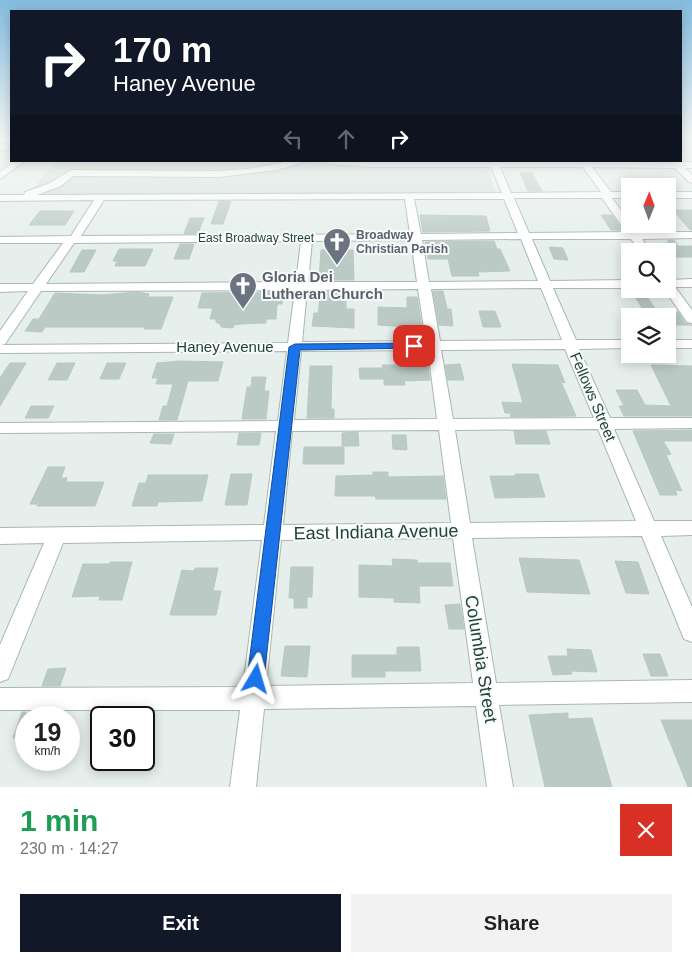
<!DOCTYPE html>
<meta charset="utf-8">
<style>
:root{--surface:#fff;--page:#f2f2f2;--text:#202124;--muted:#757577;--accent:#111827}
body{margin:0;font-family:Helvetica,sans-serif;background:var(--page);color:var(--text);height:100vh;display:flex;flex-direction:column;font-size:19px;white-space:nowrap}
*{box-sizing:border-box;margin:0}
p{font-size:16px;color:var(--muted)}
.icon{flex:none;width:28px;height:28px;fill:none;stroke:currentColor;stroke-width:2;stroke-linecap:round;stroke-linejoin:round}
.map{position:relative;height:787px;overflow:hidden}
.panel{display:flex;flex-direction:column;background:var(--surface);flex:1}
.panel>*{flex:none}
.guide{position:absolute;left:10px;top:10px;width:672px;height:152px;border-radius:0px;box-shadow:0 2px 12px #0003;background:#111827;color:#fff;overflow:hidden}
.needle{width:32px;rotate:1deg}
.fabs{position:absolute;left:621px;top:178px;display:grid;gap:10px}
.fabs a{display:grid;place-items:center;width:55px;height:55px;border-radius:0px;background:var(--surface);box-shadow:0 2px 12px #0003;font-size:25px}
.speed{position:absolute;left:15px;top:706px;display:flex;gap:10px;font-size:25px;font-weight:700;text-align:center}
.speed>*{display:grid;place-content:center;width:65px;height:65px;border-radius:50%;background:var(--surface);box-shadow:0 2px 12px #0003;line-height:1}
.speed small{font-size:12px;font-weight:400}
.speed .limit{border:2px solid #111;border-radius:8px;background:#fff;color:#111}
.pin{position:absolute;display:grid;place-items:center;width:42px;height:42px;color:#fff;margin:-21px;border-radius:10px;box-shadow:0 2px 8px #0006}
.me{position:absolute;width:55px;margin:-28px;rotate:7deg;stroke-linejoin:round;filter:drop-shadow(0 0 4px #0008)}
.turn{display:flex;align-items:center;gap:18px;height:105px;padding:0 20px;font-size:22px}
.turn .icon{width:65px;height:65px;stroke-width:2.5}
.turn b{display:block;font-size:35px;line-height:42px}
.lanes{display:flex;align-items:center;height:48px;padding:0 20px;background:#0003;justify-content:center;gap:25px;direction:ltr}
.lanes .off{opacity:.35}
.round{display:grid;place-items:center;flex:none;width:52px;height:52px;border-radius:0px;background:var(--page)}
.headline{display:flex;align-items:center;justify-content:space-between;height:85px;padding:0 20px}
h1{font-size:30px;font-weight:600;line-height:38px;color:#1e9e55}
.cta{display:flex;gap:10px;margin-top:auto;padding:10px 20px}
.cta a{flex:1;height:58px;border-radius:0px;background:var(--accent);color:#fff;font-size:20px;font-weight:600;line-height:58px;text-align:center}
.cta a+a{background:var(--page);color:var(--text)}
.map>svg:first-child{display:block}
</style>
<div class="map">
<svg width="692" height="787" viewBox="0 0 692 787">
<rect width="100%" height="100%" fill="#e6efeb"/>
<!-- built -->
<path fill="#d4dfda" d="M58 161H484L497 195 26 196Z"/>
<!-- building -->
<path fill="#bbcac4" stroke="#b8c9c2" d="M520 173H532L542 191H528Z
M219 201H231L223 224H211Z
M673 210H692V230H690Z
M40 211H74L65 225H29Z
M420 215 486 216 490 231 423 232Z
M601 215H612L622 230H611Z
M190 218H204L198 233 184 234Z
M668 240H674L678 246H692V257H668Z
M494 241 497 249H500L510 271 478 272 479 276H452L448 259H428L425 242Z
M180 244H194L189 259H174Z
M549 247 563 248 568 260 554 259Z
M327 248H348V250H353L354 280H319L321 250H327Z
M119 249H153L145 266H115L117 261H113Z
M82 250H96L84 272H70Z
M633 289H642L660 316H647L631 290Z
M433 291H443L447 309H451L453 326 439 325Z
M136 292 149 294 148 297H173L161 329H144L145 327H45L42 332 25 331 33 319H39L55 293 101 295Z
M283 292 282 304H277L276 319H266V323L241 324 234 325 233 328 221 327V325L216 322V319H210L213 308H198L202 293Z
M321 292H346V309H354V328L312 326 314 313H318Z
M407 297H417L422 328 378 325V307L407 308Z
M479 311H495L501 327H483Z
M664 312H678L685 323 692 325H671Z
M180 361 223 362 218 381H188L177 420H159L163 406H167L173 384H156L158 378H152L157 363Z
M10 363H26L0 406V378Z
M57 363H75L67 380H48Z
M107 363H126L119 379H100Z
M460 364 464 380H448L445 365Z
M512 364 558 365 565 383 561 382 576 416 511 417 510 413H505L502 402 523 403Z
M382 365H402V368L428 367 430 380 404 381 405 385H384V379H360L359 368H383Z
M651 365 692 366V416H624L619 406H624L616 390H637L645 405 671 406Z
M310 366H332L331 409H334V418H307Z
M252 377H266L264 391H269L266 419H242L247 387H251Z
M31 406H54L48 418H25Z
M692 430V441H663L671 454 666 455 682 491 675 490 677 495H660L633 431Z
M514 431H546L550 444H516Z
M358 432 359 446H342V433Z
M239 433H261L259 445H237Z
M154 434H174L171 444 150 443Z
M392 435H406L407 450 393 449Z
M304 447H344V464H303Z
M48 467H65L61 478H67L66 482H104L95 506H37L38 504H30Z
M373 472H388V477L443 476 446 499H376L375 496H335L336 476 373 475Z
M231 474H252L247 505H225Z
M515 474H538L545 497 495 498 490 476H516Z
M148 475H208L202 501 158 502 157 506H132L139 483H146Z
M519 558 579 560 590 594 527 592Z
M392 559 417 560 418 563H450L453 586H419L420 603 394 602V598L359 597V565L393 566Z
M615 561 638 562 649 594 626 593Z
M110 562H132L122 600H99L100 596 72 597 83 564H110Z
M291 567H313L312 597H307V608H294V598H289Z
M195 568H218L213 591H221L216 615H170L182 570 194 571Z
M460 604 464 629H449L445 605Z
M285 646H310L307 677 281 676Z
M397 647H419L421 671H385V677H352V655H397Z
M567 649 591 650 597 672 571 671 572 674 553 675 548 656H568Z
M643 654H660L668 676H651Z
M66 668 60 686H42L48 669Z
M22 712H26V737L13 738Z
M568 713V719L592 718 612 787H545L529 715Z
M661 720H692V787H688Z"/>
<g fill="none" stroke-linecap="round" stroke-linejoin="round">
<defs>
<path id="minor" d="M0 144 11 145V149L0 150Z
M15 161H25L0 179V172Z
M291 161H308L277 170 219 177 73 176 61 186 37 195 502 193 491 167H370L330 164 326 161 692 162V168H685L692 175V183L689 182 675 168 592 167 611 192H630V198H612L637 232H692V238L642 239 650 251H640L631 239H532L550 281 630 280V288H553L576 340H630V348L579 349 610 418H692V428L614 429 654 521H692V535L661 536 692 607V642L684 639 642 536 472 538 496 683 692 680V702L499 705 513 787H487L476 706 264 709 256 787H230L240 710H0V688L243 687 262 540 63 543 8 679 0 682V645L44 543 0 544V528L264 525 276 431 0 433V423L278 421 287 351 0 353V331L28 291 0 292V284H33L63 243H0V237L71 236 94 200 0 201V195H24L25 192 48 184 71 170 219 171 248 169ZM500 167H583L601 192 511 193ZM514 198H602L626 232 529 233ZM405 199 410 234 81 236 104 200ZM414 199H504L518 233 421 234ZM521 239 538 281 429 282 422 240ZM411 240 417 282H308L312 241ZM301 241 296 282 46 284 74 243ZM541 288 562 340 440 341 431 289ZM418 289 426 341 302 342 307 290ZM295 290 288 343 1 345 5 344 41 291ZM565 349 594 418 453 419 441 350ZM428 350 437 419 294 420 301 351ZM598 429 636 521 470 523 455 430ZM439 430 451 523 283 525 292 431ZM453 538 473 683 266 686 281 540Z
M668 192H692V198H668Z
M692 279V287H675L692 310V323L687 322 664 289H668V280Z
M668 340H692V348H668Z"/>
</defs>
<!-- minor casing -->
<use href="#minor" stroke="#a8b8b2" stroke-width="2"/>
<!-- minor -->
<use href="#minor" fill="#fff" fill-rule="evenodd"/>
</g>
<!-- sky -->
<linearGradient id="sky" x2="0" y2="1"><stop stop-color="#84bce0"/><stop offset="0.56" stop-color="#f4f8f6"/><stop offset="1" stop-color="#f4f8f6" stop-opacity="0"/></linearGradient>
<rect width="692" height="249" fill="url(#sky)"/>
<!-- route -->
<path fill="#1a73e8" stroke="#114b97" d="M414 343 418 344 419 346 418 348 300 350 264 679 262 685 256 688 250 685 247 679 289 347 295 344Z"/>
<!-- icons -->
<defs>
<symbol id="church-pin" viewBox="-11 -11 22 30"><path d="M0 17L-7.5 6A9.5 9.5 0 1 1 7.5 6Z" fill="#6b7280" stroke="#f7fbf9"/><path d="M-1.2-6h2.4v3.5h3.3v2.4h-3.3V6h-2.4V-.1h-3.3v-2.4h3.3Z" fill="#fff"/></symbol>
</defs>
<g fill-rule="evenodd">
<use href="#church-pin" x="321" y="226" width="32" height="43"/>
<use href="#church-pin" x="227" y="270" width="32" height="43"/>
</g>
<g text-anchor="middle" stroke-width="4" stroke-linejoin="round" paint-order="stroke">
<!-- far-worship labels -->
<g font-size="12" font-weight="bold" fill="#5b616d" stroke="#f7fbf9" text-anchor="start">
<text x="356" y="239">Broadway<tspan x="356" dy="14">Christian Parish</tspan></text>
</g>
<!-- far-street labels -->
<g font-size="12" fill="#24423a" stroke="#f7fbf9">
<text x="256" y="242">East Broadway Street</text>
</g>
<!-- worship labels -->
<g font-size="15" font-weight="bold" fill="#5b616d" stroke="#f7fbf9" text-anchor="start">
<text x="262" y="282">Gloria Dei<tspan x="262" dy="17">Lutheran Church</tspan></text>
</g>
<!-- street labels -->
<g font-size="15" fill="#24423a" stroke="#f7fbf9">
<text x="225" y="352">Haney Avenue</text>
<text transform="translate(593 397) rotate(67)" y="5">Fellows Street</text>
</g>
<!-- near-street labels -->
<g font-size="18" fill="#24423a" stroke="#f7fbf9">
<text transform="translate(376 532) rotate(-1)" y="6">East Indiana Avenue</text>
<text transform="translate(481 659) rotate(81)" y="6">Columbia Street</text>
</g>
</g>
</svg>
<div class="fabs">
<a><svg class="needle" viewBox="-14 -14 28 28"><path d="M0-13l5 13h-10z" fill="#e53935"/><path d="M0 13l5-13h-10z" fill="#757577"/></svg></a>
<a><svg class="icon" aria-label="search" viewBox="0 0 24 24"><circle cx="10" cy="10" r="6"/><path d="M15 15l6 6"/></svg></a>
<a><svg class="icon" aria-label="layers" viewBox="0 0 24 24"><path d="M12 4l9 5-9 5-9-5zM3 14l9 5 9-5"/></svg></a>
</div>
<div class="speed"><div>19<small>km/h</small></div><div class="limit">30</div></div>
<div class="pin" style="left:414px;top:346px;background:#d93025"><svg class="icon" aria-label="arrive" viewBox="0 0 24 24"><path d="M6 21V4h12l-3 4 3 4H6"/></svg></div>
<svg class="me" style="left:256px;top:679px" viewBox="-20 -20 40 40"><path d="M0-17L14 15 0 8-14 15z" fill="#1a73e8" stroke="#fff" stroke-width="4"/></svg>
<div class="guide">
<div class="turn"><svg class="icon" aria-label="right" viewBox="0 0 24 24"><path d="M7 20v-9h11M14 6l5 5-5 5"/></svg><div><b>170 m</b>Haney Avenue</div></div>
<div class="lanes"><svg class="icon off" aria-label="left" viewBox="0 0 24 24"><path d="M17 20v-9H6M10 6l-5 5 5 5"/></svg><svg class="icon off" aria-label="ahead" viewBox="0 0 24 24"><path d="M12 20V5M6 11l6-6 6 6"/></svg><svg class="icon" aria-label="right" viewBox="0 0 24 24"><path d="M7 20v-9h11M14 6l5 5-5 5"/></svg></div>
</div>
</div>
<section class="panel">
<div class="headline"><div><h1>1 min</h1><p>230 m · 14:27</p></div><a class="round" style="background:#d93025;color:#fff"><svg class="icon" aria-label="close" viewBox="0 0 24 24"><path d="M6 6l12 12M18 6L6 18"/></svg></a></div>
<div class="cta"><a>Exit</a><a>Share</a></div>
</section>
